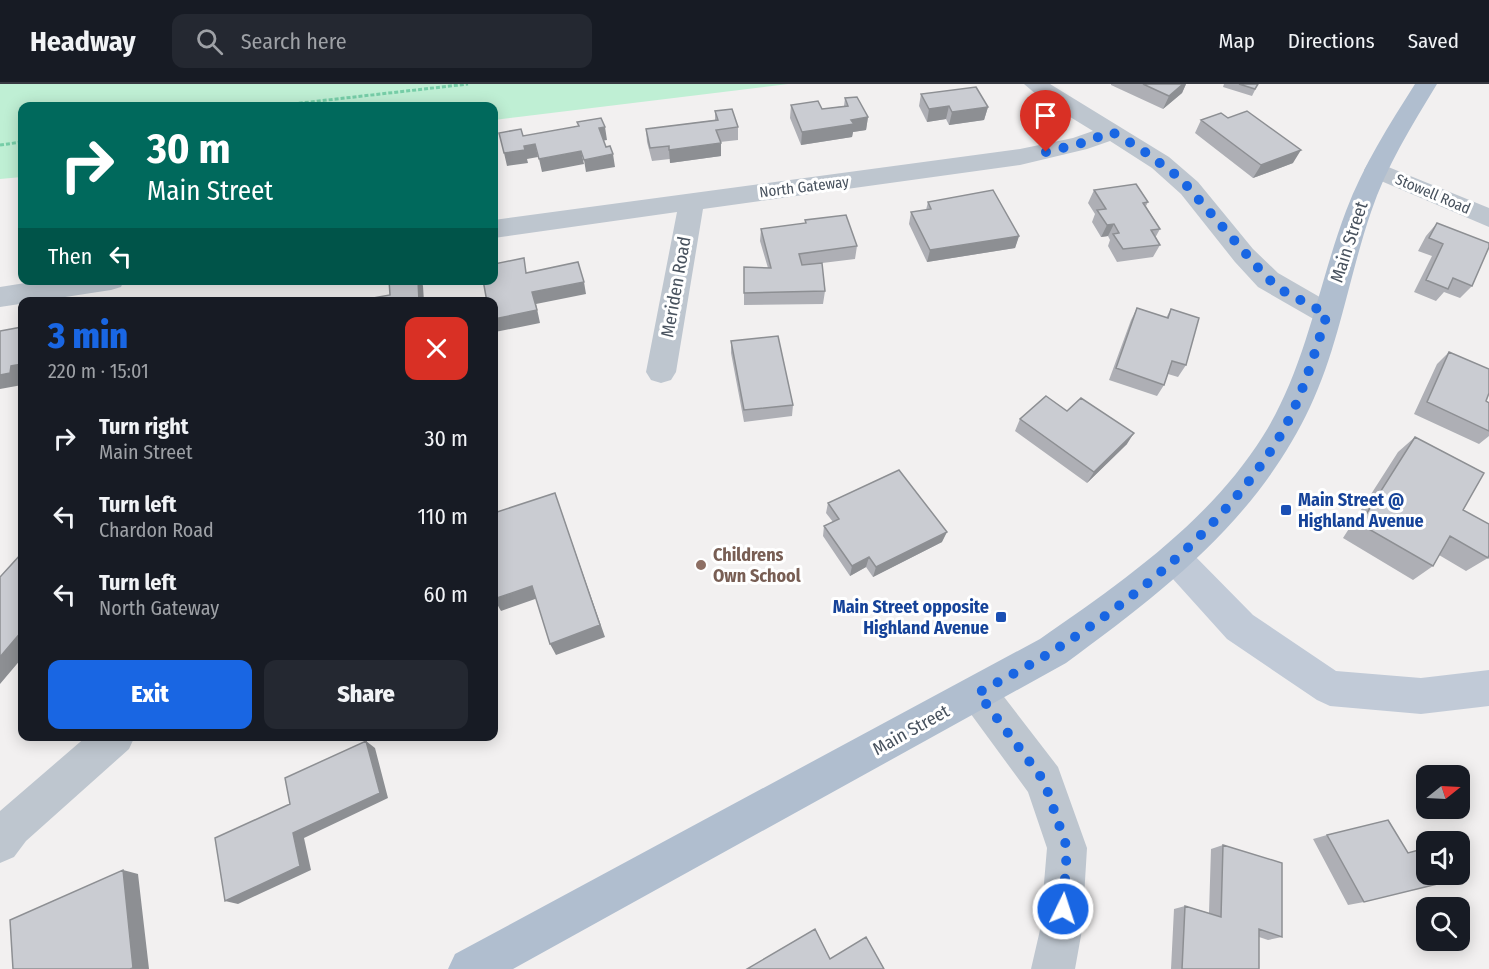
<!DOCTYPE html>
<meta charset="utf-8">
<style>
:root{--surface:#171b24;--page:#242831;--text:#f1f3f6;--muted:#9ea1a6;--line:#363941;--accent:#1966e3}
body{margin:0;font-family:"Fira Sans Condensed",sans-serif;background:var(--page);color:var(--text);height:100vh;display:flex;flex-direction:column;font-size:22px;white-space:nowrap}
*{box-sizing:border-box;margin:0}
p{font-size:20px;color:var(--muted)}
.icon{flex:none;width:33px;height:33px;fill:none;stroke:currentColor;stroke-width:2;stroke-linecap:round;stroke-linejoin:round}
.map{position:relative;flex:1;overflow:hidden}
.panel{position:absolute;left:18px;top:213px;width:480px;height:444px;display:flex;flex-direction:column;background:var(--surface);border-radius:12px;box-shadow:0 3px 15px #0003}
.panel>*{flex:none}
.top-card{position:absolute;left:18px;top:18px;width:480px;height:183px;border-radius:12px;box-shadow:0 3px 15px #0003;background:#00695c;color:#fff;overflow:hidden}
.needle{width:39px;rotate:72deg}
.controls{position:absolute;left:1416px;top:681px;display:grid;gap:12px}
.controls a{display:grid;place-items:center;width:54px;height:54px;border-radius:12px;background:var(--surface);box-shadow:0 3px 15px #0003;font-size:30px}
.pin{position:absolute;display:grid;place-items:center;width:51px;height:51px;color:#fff;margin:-62px -26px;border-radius:50% 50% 50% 0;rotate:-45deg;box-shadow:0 0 6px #0007}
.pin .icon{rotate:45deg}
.me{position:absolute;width:66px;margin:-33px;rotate:4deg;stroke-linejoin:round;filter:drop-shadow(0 0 4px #0008)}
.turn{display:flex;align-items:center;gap:21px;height:126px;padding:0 30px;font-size:27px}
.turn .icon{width:78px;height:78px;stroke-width:2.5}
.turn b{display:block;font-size:42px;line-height:51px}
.then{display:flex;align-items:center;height:57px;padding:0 30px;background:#0003;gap:12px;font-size:22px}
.round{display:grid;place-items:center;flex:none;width:63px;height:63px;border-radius:12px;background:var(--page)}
.summary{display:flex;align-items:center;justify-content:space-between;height:102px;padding:0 30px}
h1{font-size:36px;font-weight:800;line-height:45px;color:var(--accent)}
.primary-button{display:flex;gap:12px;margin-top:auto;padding:12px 30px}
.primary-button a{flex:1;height:69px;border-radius:12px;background:var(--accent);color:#fff;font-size:24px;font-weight:800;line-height:69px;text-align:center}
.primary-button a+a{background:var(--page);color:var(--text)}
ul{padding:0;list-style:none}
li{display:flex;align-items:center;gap:18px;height:78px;padding:0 30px}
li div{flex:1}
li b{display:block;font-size:22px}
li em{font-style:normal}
header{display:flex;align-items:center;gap:36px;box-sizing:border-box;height:84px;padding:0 30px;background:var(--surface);border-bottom:2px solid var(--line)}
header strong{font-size:28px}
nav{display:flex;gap:33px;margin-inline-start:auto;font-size:21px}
.search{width:420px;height:54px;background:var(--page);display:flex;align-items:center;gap:15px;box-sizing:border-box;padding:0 21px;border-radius:12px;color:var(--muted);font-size:22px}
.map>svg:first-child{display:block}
</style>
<header>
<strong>Headway</strong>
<div class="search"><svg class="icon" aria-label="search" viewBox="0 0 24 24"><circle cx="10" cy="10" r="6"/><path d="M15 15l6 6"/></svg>Search here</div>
<nav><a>Map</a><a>Directions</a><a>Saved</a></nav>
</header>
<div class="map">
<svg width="1489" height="885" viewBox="0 0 1489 885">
<rect width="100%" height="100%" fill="#f2f0f0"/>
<!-- green -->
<path fill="#bfefd4" d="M0 0H788L494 36V22H22V93L0 95Z"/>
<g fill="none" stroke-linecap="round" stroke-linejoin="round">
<!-- path -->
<path stroke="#77cea8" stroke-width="3" stroke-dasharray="4 2" stroke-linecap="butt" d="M275 22 468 0
M0 61 22 58"/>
<!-- minor -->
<path fill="#bec6cf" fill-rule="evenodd" d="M1024 0H1050L1169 73 1198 98 1253 165 1278 189 1337 223 1341 230 1337 237 1327 240 1317 237 1258 203 1235 178 1181 110 1152 84 1110 57 1087 65 1020 81 703 125 676 288 671 296 661 299 651 296 646 288 677 128 494 154V136L1020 65 1073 54 1093 47 1044 17Z
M1376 78 1489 124V143L1367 91 1364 86 1367 81Z
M44 196H124L121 203 111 206 0 223V203Z
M978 591 991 596 1058 683 1087 764 1082 846 1075 885H1031L1040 846 1047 764 1028 708 965 622 960 609 965 596Z
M87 652H135L129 665 26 757 14 773 0 779V727Z"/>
<!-- secondary -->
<path fill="#c1cad7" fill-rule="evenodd" d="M1175 459 1187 464 1253 531 1336 587 1421 594 1489 586V622L1421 630 1330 622 1317 616 1227 555 1163 484 1158 474 1163 464Z"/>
<!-- primary -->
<path fill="#b0becf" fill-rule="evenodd" d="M1415 0H1437C1412 41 1386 83 1371 128 1349 192 1339 262 1310 323 1256 437 1165 506 1066 579L513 885H448L455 870 1040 555C1122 498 1209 438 1263 352 1306 284 1318 201 1346 127 1363 82 1389 41 1415 0Z"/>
</g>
<!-- wall -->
<path fill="#aeafb5" d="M1111 0H1186L1182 9 1163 25 1111 1Z
M1224 0H1258L1252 12 1223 3Z
M921 10 988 23 984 36 949 41 946 35 927 38 919 22Z
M845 14 868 33 866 46 853 48 852 53 801 61 790 34 791 21 822 25 844 22Z
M715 27 738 43V56L720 58 721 72 670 79V75L652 77 647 58 646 45 715 36Z
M1228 34 1293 79 1253 94 1195 49 1201 36Z
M1094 106 1148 118 1146 122 1160 145 1155 154 1160 161 1153 173 1117 178 1108 162 1110 156 1108 152 1101 153 1092 138 1095 130 1088 119Z
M928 118 1019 152 1015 164 927 178 909 140 911 128 926 126Z
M805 136 857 162 855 175 814 180 825 207 823 220 744 221V183L768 184 760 157 761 145 805 140Z
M1437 139 1472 202 1460 214 1444 208 1436 217 1414 208 1432 172 1418 167 1426 152Z
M1137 224 1166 234 1171 225 1186 281 1178 293 1168 290 1164 301 1157 312 1109 296 1131 236Z
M731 257 793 321 792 332 744 338 731 269Z
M1449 268 1486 317 1489 319V352L1479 360 1414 330 1437 280Z
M1067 327 1127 360 1087 399 1015 347 1020 335Z
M1415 353 1463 426 1488 474 1466 487 1439 471 1433 482 1413 496 1343 454 1398 368Z
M828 419 942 458 873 493 866 483 850 492 823 452 824 442 833 438 826 429Z
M1327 751 1364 818 1348 821 1313 755Z
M1223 761 1282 853 1268 856 1259 853V885H1171L1174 825 1185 822 1209 829 1211 765Z"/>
<!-- shaded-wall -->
<path fill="#8d8f93" d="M1183 0H1186L1182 9 1163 25 1169 12Z
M949 22 946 35 927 38 929 25Z
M988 23 984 36 949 41 952 28Z
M868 33 866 46 853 48 852 53 801 61 802 48 851 36Z
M605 43 607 56 601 57 599 44Z
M721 59V72L670 79 669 66Z
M535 60 538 73 527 75 528 79 507 82 504 69 524 62Z
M1301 66 1293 79 1253 94 1261 81Z
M581 67 584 80 542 88 539 75Z
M613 70 615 83 586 88 584 76Z
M1114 140 1108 152 1101 153 1107 141Z
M1019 152 1015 164 927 178 930 166Z
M418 196H421L423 202 424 218H419Z
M584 198 586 210 536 220 540 239 495 248 494 244V235L532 208Z
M22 280V301L0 305V291L11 282Z
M1134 349 1127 360 1087 399 1094 388Z
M560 424 605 553 556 571 550 560Z
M947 448 942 458 873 493 876 483Z
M869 473 866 483 850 492 852 482Z
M532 502 538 514 501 527 494 515Z
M22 547V574L0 600V573Z
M366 657 375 664 388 714 304 754 311 786 238 820 225 817 293 749Z
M123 786 138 790 149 885H130Z"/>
<!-- building -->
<path fill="#caccd2" stroke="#8d8f93" stroke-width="1.5" d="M1143 0H1183L1169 12Z
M1239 0H1258L1255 5Z
M976 3 988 23 952 28 949 22 929 25 921 10Z
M857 13 868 33 851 36 854 40 802 48 791 21 818 17 822 25 848 22 845 14Z
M732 25 738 43 716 46 721 59 669 66V62L650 64 646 45 718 36 715 27Z
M1247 27 1301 66 1261 81 1201 36 1221 29 1228 34Z
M601 34 605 43 599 44 606 63 610 62 613 70 584 76 581 67 539 75 535 60 524 62 525 66 504 69 499 49 521 45 523 52 579 42 577 38Z
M1136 100 1148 118 1143 119 1160 145 1151 146 1160 161 1123 165 1113 150 1119 149 1114 140 1107 141 1097 126 1106 125 1094 106Z
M993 106 1019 152 930 166 911 128 931 125 928 118Z
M846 131 857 162 799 170 802 181 822 179 825 207 744 209V183L771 184 761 145 806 139 805 136Z
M1437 139 1489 159V163L1472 202 1453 194 1448 205 1426 196 1443 160 1429 154Z
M524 174 526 189 578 178 584 198 532 208 537 226 494 235V218H487L483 196H494V180Z
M389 196H418L419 218H351L390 211Z
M1137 224 1168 234 1171 225 1199 234 1186 281 1172 277 1164 301 1116 284Z
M22 243V280L11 282 10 289 0 291V247Z
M778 252 793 321 744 326 731 257Z
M1449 268 1489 285V309L1486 317 1489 319V347L1427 318Z
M1046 312 1067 327 1081 314 1134 349 1094 388 1020 335Z
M1415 353 1484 389 1463 426 1489 440V471L1488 474 1450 452 1433 482 1360 440Z
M899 386 947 448 876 483 869 473 852 482 824 442 839 435 828 419Z
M555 409 600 541 550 560 532 502 494 515V429Z
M22 469V547L0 573V493Z
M366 657 380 709 293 749 300 782 225 817 215 754 290 720 285 694Z
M1388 736 1408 769 1426 764V790H1455L1458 795 1364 818 1327 751Z
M1223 761 1282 779V853L1259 845V885H1182L1185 822 1221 833Z
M123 786 133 884 130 885H13L10 836Z
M815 845 830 875 866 853 884 885H747Z"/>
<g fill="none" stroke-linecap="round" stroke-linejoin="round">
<!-- route -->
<path stroke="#1966e3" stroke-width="10" stroke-dasharray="0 18" d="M1046 68 1079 60 1112 48 1141 65 1180 94 1267 194 1285 208 1327 230C1313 274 1301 318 1277 357 1225 441 1136 515 1053 567 1029 582 1003 595 978 609L1044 697 1067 764 1063 825"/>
</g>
<!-- markers -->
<g fill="#1a4fb4" stroke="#fff" stroke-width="2">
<rect x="1280" y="420" width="12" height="12" rx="3"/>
<rect x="995" y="527" width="12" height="12" rx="3"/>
</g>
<circle fill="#8d6e63" stroke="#fff" stroke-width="2" cx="701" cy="481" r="6"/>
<g text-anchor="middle" stroke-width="6" stroke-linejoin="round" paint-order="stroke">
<!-- far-street labels -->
<g font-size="15" fill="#48525e" stroke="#fff">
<text transform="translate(804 103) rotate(-7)" y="5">North Gateway</text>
<text transform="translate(1433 110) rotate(23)" y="5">Stowell Road</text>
</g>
<!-- street labels -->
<g font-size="18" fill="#48525e" stroke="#fff">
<text transform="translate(1349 158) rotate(-72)" y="6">Main Street</text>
<text transform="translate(676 203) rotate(-80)" y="6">Meriden Road</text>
<text transform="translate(911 646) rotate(-29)" y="6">Main Street</text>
</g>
<!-- transit labels -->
<g font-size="18" font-weight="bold" fill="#164399" stroke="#fff" text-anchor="start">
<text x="1298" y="422">Main Street @<tspan x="1298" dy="21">Highland Avenue</tspan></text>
<text x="989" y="529" text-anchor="end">Main Street opposite<tspan x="989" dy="21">Highland Avenue</tspan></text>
</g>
<!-- education labels -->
<g font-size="18" font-weight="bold" fill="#785e54" stroke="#fff" text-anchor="start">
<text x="713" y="477">Childrens<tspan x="713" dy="21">Own School</tspan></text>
</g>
</g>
</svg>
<div class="controls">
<a><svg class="needle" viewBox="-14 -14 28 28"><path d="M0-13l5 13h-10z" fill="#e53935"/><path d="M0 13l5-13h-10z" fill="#9ea1a6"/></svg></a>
<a><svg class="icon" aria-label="sound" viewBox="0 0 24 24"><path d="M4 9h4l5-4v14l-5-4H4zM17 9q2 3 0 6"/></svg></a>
<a><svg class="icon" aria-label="search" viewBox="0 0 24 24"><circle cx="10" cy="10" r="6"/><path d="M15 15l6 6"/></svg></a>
</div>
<div class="pin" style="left:1046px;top:68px;background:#d93025"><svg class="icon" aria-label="arrive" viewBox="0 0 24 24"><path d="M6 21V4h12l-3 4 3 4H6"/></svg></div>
<svg class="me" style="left:1063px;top:825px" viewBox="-20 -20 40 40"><circle r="17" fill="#1966e3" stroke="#fff" stroke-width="3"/><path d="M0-11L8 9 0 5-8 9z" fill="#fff"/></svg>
<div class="top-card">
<div class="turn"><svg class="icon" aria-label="right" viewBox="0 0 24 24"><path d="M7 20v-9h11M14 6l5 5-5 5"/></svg><div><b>30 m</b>Main Street</div></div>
<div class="then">Then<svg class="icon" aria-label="left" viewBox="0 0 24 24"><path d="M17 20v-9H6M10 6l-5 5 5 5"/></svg></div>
</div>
<section class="panel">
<div class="summary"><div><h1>3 min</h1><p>220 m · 15:01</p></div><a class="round" style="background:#d93025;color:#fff"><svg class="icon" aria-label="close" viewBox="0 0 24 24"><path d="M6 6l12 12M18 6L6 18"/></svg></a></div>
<ul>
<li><svg class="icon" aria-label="right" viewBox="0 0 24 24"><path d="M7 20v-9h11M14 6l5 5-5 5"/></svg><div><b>Turn right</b><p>Main Street</p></div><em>30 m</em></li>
<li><svg class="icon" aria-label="left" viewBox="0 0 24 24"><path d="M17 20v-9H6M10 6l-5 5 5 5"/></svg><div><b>Turn left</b><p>Chardon Road</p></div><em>110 m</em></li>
<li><svg class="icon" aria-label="left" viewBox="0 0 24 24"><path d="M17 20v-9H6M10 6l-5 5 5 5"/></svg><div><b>Turn left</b><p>North Gateway</p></div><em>60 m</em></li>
</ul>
<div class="primary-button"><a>Exit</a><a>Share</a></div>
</section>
</div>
